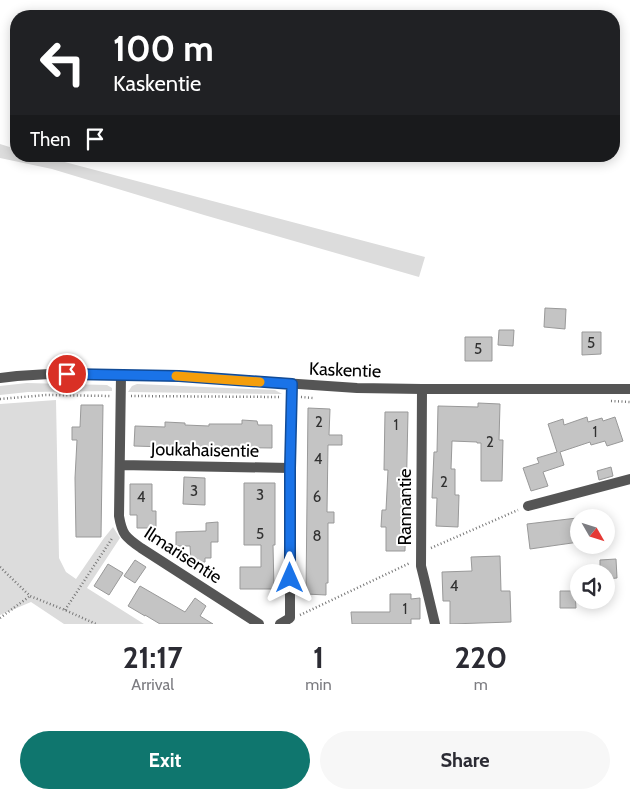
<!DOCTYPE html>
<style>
:root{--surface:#fff;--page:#f7f7f7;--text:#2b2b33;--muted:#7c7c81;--accent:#0f766e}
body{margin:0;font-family:Cabin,sans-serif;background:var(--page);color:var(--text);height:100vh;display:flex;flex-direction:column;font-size:19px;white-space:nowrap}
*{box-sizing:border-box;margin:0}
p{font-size:16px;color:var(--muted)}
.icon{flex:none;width:28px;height:28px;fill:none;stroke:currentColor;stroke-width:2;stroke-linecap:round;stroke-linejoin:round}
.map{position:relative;height:624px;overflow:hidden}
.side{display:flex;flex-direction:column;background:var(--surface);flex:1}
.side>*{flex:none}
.guide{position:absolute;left:10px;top:10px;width:610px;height:152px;border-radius:20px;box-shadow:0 2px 12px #0003;background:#202124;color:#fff;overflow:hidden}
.needle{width:32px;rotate:129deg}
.tools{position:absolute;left:570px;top:509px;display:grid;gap:10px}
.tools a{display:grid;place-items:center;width:45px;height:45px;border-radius:50%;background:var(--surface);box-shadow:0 2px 12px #0003;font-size:25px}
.pin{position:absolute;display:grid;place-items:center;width:42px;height:42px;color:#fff;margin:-21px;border:2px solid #fff;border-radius:50%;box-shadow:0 1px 5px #0007}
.me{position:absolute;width:55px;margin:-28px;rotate:0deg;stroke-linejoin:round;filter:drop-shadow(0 0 4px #0008)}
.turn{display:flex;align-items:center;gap:18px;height:105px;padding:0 20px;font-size:22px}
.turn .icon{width:65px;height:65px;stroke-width:2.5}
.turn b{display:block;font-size:35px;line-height:42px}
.then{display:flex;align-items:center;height:48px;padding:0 20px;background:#0003;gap:10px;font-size:19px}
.eta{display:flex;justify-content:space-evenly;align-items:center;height:85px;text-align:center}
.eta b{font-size:30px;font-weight:700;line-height:35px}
.cta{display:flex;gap:10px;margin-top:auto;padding:10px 20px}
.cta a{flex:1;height:58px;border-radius:30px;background:var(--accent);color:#fff;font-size:20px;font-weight:700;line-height:58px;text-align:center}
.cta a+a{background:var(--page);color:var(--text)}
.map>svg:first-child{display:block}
</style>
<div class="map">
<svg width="630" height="624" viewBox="0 0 630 624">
<rect width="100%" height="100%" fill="#fff"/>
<!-- green -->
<path fill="#dcdcdc" d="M0 144 16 149V156H42L425 257 419 277 204 215 52 169 0 158Z
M27 383 107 385 112 388V391L28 392 0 395V386Z
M137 384 275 390 282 394 128 392 132 386Z
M56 400 59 558 66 572 76 579 104 538 113 527 120 538 87 588 144 624H64L31 602 0 615V404Z"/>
<!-- building -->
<path fill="#c4c4c4" stroke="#999" d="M545 308 566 309 565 329 544 327Z
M499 330H514L513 346 498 345Z
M582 332H601V354L582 355Z
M465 337H492V361H465Z
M478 403 500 404 499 440H503L502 481H481V443H477V442L452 441 451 469H455V495H459L458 527 436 526 437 498H432L434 452H437L438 406 478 407Z
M81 405H103L101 537H76L75 478 77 440H72V427H80Z
M308 408 330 409 329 435H342V445H328L327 512H334V523H328V583H326V595L306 594Z
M385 412H408L405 551H386V527H381L382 510H386L388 470H384Z
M587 417 588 422 602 418 603 421 615 417 623 441 607 446 605 441 591 445 590 442 560 452 564 465 543 472 548 486 531 491 523 468 539 463 537 458 557 452 548 424 563 419 564 425Z
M242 420 257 421 258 425H272V448L198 447V448L134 446 135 426 165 427V422L185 423V425L209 426V424H242Z
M611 467 613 476 599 480 597 471Z
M184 477 205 478V505L183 504Z
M244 483H275V545H273L274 589H240V567H261V545H244Z
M130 484H152V511H156V528H137V515H130Z
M577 518 579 542 530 549 527 524Z
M218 522V542H211V558H205V562H191L190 546H176V532L206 531V523Z
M500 556 501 591H510L511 622 450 624V601H443L442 572 472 571 471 557Z
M616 559 617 578 606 579V572H600V560Z
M135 560 146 567 135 583 124 576Z
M108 564 123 573 109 595 94 586Z
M140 586 185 612 195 598 206 606 200 616 213 624H160L145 615V616L128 606Z
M560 591H575L576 608H560Z
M390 594H411V599L420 598V619H411V624H352L351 612H390Z"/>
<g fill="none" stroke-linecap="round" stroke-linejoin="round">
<!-- path -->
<path stroke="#777" stroke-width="2.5" stroke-dasharray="1 2.5" stroke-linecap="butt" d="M131 396 281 397
M301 397 313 398
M0 399 46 395 111 396
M611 401 630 402
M431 548 518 510
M0 567 30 596 65 610 96 624
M65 610 113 537
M300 615 410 563
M0 618 30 596"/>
<!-- minor -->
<path stroke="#555" stroke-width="10" d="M121 375 119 516C122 534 125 537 141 548L259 624
M422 389 421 566 424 578 435 624
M120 465 290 468
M528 506 630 479
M280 624 290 618V468L292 384"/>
<!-- tertiary -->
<path stroke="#555" stroke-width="10" d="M0 378 17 376 49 374 121 375 179 376 357 388 422 389H630"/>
</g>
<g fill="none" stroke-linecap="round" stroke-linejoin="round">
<defs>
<path id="route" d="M67 374 179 376 292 384 290 468V578"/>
</defs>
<!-- route casing -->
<use href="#route" stroke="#114b97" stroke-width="12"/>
<!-- route -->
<use href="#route" stroke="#1a73e8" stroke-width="9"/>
<!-- slow -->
<path stroke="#f59e0b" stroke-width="9" d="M176 376 260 382"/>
</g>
<g text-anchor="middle" stroke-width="4" stroke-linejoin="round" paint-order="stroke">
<!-- number labels -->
<g font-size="15" fill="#313131">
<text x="591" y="348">5</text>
<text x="478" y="354">5</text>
<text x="319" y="427">2</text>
<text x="396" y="430">1</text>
<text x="595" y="437">1</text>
<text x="490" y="447">2</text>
<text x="318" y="464">4</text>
<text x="444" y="487">2</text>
<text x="194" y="496">3</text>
<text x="260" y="500">3</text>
<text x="141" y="502">4</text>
<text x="317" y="502">6</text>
<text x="260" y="539">5</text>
<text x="317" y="541">8</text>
<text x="454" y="591">4</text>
<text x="405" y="614">1</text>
</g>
<!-- street labels -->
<g font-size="18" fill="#000" stroke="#fff">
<text transform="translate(345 370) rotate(2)" y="6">Kaskentie</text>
<text transform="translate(205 450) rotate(1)" y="6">Joukahaisentie</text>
<text transform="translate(405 507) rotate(-90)" y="6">Rannantie</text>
<text transform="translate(183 555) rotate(33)" y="6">Ilmarisentie</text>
</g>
</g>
</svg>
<div class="tools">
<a><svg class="needle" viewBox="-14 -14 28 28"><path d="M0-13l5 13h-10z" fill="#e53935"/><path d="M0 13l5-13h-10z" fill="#7c7c81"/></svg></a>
<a><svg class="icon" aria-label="sound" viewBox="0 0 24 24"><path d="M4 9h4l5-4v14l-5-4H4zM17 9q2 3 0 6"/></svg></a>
</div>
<div class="pin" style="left:67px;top:374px;background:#d93025"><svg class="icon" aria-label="arrive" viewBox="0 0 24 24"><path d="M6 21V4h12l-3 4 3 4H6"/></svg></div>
<svg class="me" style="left:290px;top:578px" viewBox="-20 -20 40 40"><path d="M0-17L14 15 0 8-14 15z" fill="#1a73e8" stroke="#fff" stroke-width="4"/></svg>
<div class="guide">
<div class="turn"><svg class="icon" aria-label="left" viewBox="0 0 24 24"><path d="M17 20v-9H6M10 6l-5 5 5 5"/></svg><div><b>100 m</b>Kaskentie</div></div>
<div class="then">Then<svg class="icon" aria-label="arrive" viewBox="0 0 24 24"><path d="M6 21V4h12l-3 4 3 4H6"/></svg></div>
</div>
</div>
<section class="side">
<div class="eta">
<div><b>21:17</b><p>Arrival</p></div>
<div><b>1</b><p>min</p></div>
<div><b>220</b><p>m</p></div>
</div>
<div class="cta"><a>Exit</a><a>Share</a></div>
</section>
